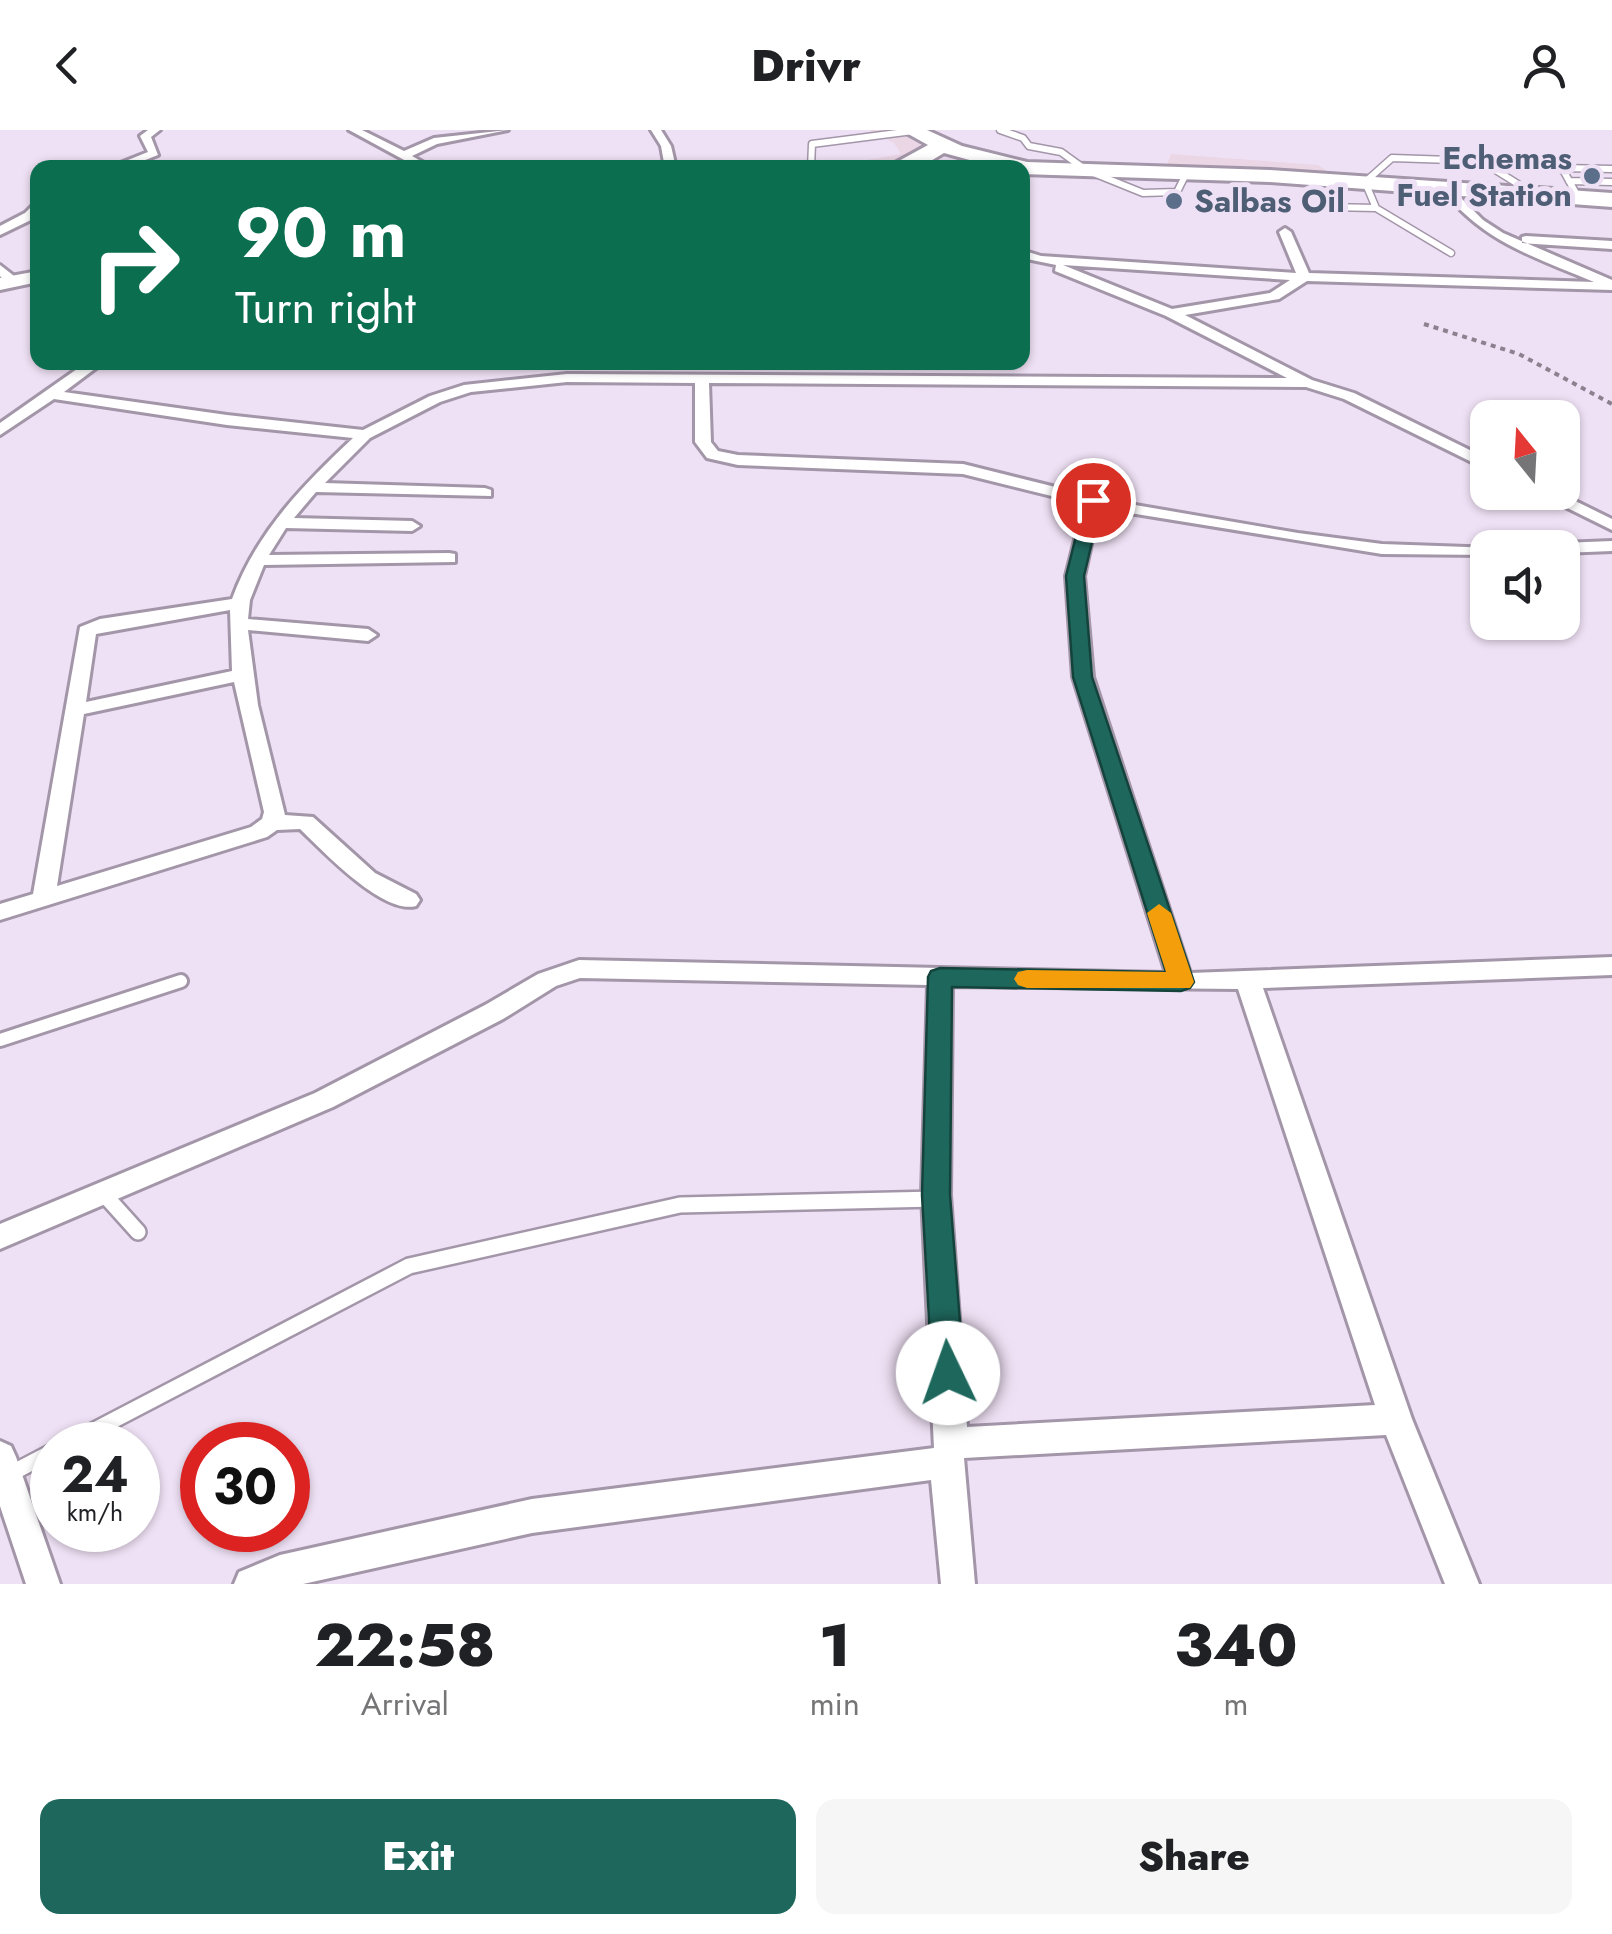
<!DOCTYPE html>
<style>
:root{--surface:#fff;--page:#f6f6f6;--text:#202124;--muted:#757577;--accent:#1e675d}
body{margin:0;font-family:Jost,sans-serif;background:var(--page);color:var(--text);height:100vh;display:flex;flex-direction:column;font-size:38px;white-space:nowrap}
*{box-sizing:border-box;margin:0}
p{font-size:32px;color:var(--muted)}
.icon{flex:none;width:55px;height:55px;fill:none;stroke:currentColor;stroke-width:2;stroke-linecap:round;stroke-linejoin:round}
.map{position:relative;height:1454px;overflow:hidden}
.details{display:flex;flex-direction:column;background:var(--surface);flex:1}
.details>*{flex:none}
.guide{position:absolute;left:30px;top:30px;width:1000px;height:210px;border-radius:20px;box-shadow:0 2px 8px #0004;background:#0b6e4f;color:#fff;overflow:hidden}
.needle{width:65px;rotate:342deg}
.fabs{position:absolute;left:1470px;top:270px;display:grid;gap:20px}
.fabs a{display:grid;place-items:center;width:110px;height:110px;border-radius:20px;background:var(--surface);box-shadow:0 2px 8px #0004;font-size:50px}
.speed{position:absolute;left:30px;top:1292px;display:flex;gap:20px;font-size:50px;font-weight:700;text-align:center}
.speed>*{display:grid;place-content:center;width:130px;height:130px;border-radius:50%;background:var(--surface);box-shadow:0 2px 8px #0004;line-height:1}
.speed small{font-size:25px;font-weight:400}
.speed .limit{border:15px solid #d22;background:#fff;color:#111}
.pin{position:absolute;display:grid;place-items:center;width:85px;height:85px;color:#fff;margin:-42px;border:5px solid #fff;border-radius:50%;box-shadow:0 2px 10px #0007}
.me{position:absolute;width:110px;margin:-55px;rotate:357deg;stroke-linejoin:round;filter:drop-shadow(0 0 8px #0008)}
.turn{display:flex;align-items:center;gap:35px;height:210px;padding:0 40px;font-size:45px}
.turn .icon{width:130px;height:130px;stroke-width:2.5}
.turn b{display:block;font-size:70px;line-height:85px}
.eta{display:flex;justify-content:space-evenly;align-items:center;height:170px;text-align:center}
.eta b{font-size:60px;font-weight:800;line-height:70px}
.button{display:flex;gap:20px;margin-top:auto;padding:20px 40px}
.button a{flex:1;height:115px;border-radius:20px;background:var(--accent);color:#fff;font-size:40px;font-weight:800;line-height:115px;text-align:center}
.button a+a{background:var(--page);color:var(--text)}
header{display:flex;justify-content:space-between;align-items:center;height:130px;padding:0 40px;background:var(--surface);font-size:45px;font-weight:800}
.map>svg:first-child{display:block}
</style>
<header><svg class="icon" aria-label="back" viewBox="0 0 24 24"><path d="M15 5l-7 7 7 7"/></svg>Drivr<svg class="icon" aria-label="person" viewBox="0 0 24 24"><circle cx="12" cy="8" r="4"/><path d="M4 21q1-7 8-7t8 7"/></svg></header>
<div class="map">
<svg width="1612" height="1454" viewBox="0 0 1612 1454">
<rect width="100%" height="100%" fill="#efe1f5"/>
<!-- commercial -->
<path fill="#ead6e4" d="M868 0H929L982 20 884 37 823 38 901 24 894 13Z
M1171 24 1318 35 1350 56 1162 48Z"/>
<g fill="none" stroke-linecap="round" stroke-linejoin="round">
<defs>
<path id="lane-far2" d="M1000 0 1023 8 1029 16 1061 22 1086 40 1143 63 1177 62 1187 42
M811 38 812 14 913 1
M1569 51 1612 52
M1578 67 1562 38 1612 39
M1329 77 1376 78
M1451 123 1376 78 1365 52 1392 28 1481 31 1534 64"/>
<path id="lane-far1" d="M0 910 181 851"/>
<path id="lane" d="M102 1062 138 1102
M66 1315 409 1136 680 1075 936 1069
M8 1345 52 1322"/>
<path id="street" d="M148 0H160L151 7 158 25 125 38H108L148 22 140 6Z
M349 0H362L404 21 434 8 508 0 437 14 412 26 433 38H419Z
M651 0H661L671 16 676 38H665L661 16Z
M1448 55 1483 90 1503 103 1612 150V160L1307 151 1279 169 1185 185 1312 250 1354 263 1488 329V340L1344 269 1306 257 709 253 711 312 718 321 738 325 963 334 1112 371 1298 403 1382 414 1495 418H1488V425L1382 424 1099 378 1084 446 1093 547 1190 843 1612 827V845L1263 858 1412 1289 1479 1454H1445L1386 1305 964 1328 975 1454H941L931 1350 532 1403 303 1454H234L239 1442 280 1425 532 1369 934 1318 922 1065 928 855 580 848 556 856 503 889 333 977 0 1119V1094L315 963 485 875 538 844 579 830 1166 843 1073 547 1066 446 1084 374 963 344 738 335 707 328 695 312V253L567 252 471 262 440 272 370 308 325 353 485 358 491 360V366L316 362 294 388 412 391 420 396 412 401 286 398 269 425 449 423 455 424V432L264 435 250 470 248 489 368 499 377 505 368 511 248 500 258 575 285 685 313 687 375 743 416 764 420 770 416 776C383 785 323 721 300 699L277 700 267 707 0 790V774L33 764 80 497 100 489 232 469C256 403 302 356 353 308L227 295 54 269 0 305V293L87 232H104L64 262 227 285 363 300 430 266 464 255 567 244 1287 248 1166 186 1055 141 1056 135 1022 128V120L1041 126 1296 143 1279 102 1285 98 1291 102 1309 143 1594 152C1537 128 1480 111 1442 58ZM1063 135 1290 150 1270 163 1172 179ZM230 480 232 541 86 572 96 504ZM234 552 264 682 262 689 251 697 57 756 84 584ZM952 856 1238 859 1375 1275 967 1297 950 1065Z
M38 70 33 89 0 105V96L25 83Z
M1526 106 1612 111V119L1522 113V107Z
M0 135 18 149V155H8L0 146Z
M1535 362H1557L1612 389V400Z
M1612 411V421L1562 423V418H1554L1562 413Z
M0 1311 11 1316 16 1327 60 1454H26L0 1376Z"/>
<path id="secondary" d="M38 141V152L0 160V148Z"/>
<path id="highway" d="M901 0H927L962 16 1027 32 1270 40 1612 63V77L1270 52 1022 44V38H999L944 23 919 38H886L928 15Z"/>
</defs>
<!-- lane-far2 casing -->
<use href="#lane-far2" stroke="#a396a9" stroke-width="9"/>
<!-- lane-far1 casing -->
<use href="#lane-far1" stroke="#a396a9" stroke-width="18"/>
<!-- lane casing -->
<use href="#lane" stroke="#a396a9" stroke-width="20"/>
<!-- street casing -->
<use href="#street" stroke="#a396a9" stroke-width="6"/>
<!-- secondary casing -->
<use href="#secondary" stroke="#a396a9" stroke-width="6"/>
<!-- highway casing -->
<use href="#highway" stroke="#a396a9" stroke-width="6"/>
<!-- path -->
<path stroke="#8b818f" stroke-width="4" stroke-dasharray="5 5" stroke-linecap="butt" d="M1424 194 1519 224 1612 274"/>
<!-- lane-far2 -->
<use href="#lane-far2" stroke="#fff" stroke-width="6"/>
<!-- lane-far1 -->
<use href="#lane-far1" stroke="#fff" stroke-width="12"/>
<!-- lane -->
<use href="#lane" stroke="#fff" stroke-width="15"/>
<!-- street -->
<use href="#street" fill="#fff" fill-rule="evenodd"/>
<!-- secondary -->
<use href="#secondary" fill="#fff" fill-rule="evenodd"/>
<!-- highway -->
<use href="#highway" fill="#fff" fill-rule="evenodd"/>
</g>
<!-- route -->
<path fill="#1e675d" stroke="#14433c" stroke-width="2.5" d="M1093 365 1102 370 1084 446 1092 547 1194 852 1190 858 1181 861 952 857 950 1065 964 1243 959 1254 948 1258 937 1254 932 1243 922 1065 928 847 931 841 940 838 1166 842 1073 547 1066 446 1085 370Z"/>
<!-- slow -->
<path fill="#f59e0b" d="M1159 774 1171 783 1194 852 1190 858H1027L1018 855 1014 849 1018 842 1027 840 1166 842 1147 783Z"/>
<!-- markers -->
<g fill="#5c6f8a" stroke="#efe1f5" stroke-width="4">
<circle cx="1592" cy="46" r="10"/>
<circle cx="1174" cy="71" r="10"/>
</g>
<g text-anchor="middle" stroke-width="10" stroke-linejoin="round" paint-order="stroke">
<!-- far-service labels -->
<g font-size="32" font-weight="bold" fill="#4e5e75" stroke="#efe1f5" text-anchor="end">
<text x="1572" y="39">Echemas<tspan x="1572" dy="37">Fuel Station</tspan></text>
<text x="1194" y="82" text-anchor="start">Salbas Oil</text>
</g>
</g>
</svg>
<div class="fabs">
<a><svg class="needle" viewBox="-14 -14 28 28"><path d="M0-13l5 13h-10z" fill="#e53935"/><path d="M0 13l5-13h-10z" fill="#757577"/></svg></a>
<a><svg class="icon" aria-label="sound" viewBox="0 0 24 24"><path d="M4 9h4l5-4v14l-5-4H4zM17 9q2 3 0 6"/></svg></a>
</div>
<div class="speed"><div>24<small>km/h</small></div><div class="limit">30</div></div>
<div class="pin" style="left:1093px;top:370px;background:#d93025"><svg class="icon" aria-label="arrive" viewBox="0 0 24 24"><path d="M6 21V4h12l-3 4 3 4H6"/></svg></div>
<svg class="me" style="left:948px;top:1243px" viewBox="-20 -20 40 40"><circle r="19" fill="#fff"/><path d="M0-13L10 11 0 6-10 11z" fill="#1e675d"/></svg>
<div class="guide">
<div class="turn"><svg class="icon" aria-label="right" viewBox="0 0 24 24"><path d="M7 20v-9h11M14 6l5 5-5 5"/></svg><div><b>90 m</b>Turn right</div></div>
</div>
</div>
<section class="details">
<div class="eta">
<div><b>22:58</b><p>Arrival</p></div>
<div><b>1</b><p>min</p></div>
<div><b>340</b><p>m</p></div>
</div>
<div class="button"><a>Exit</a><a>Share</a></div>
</section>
